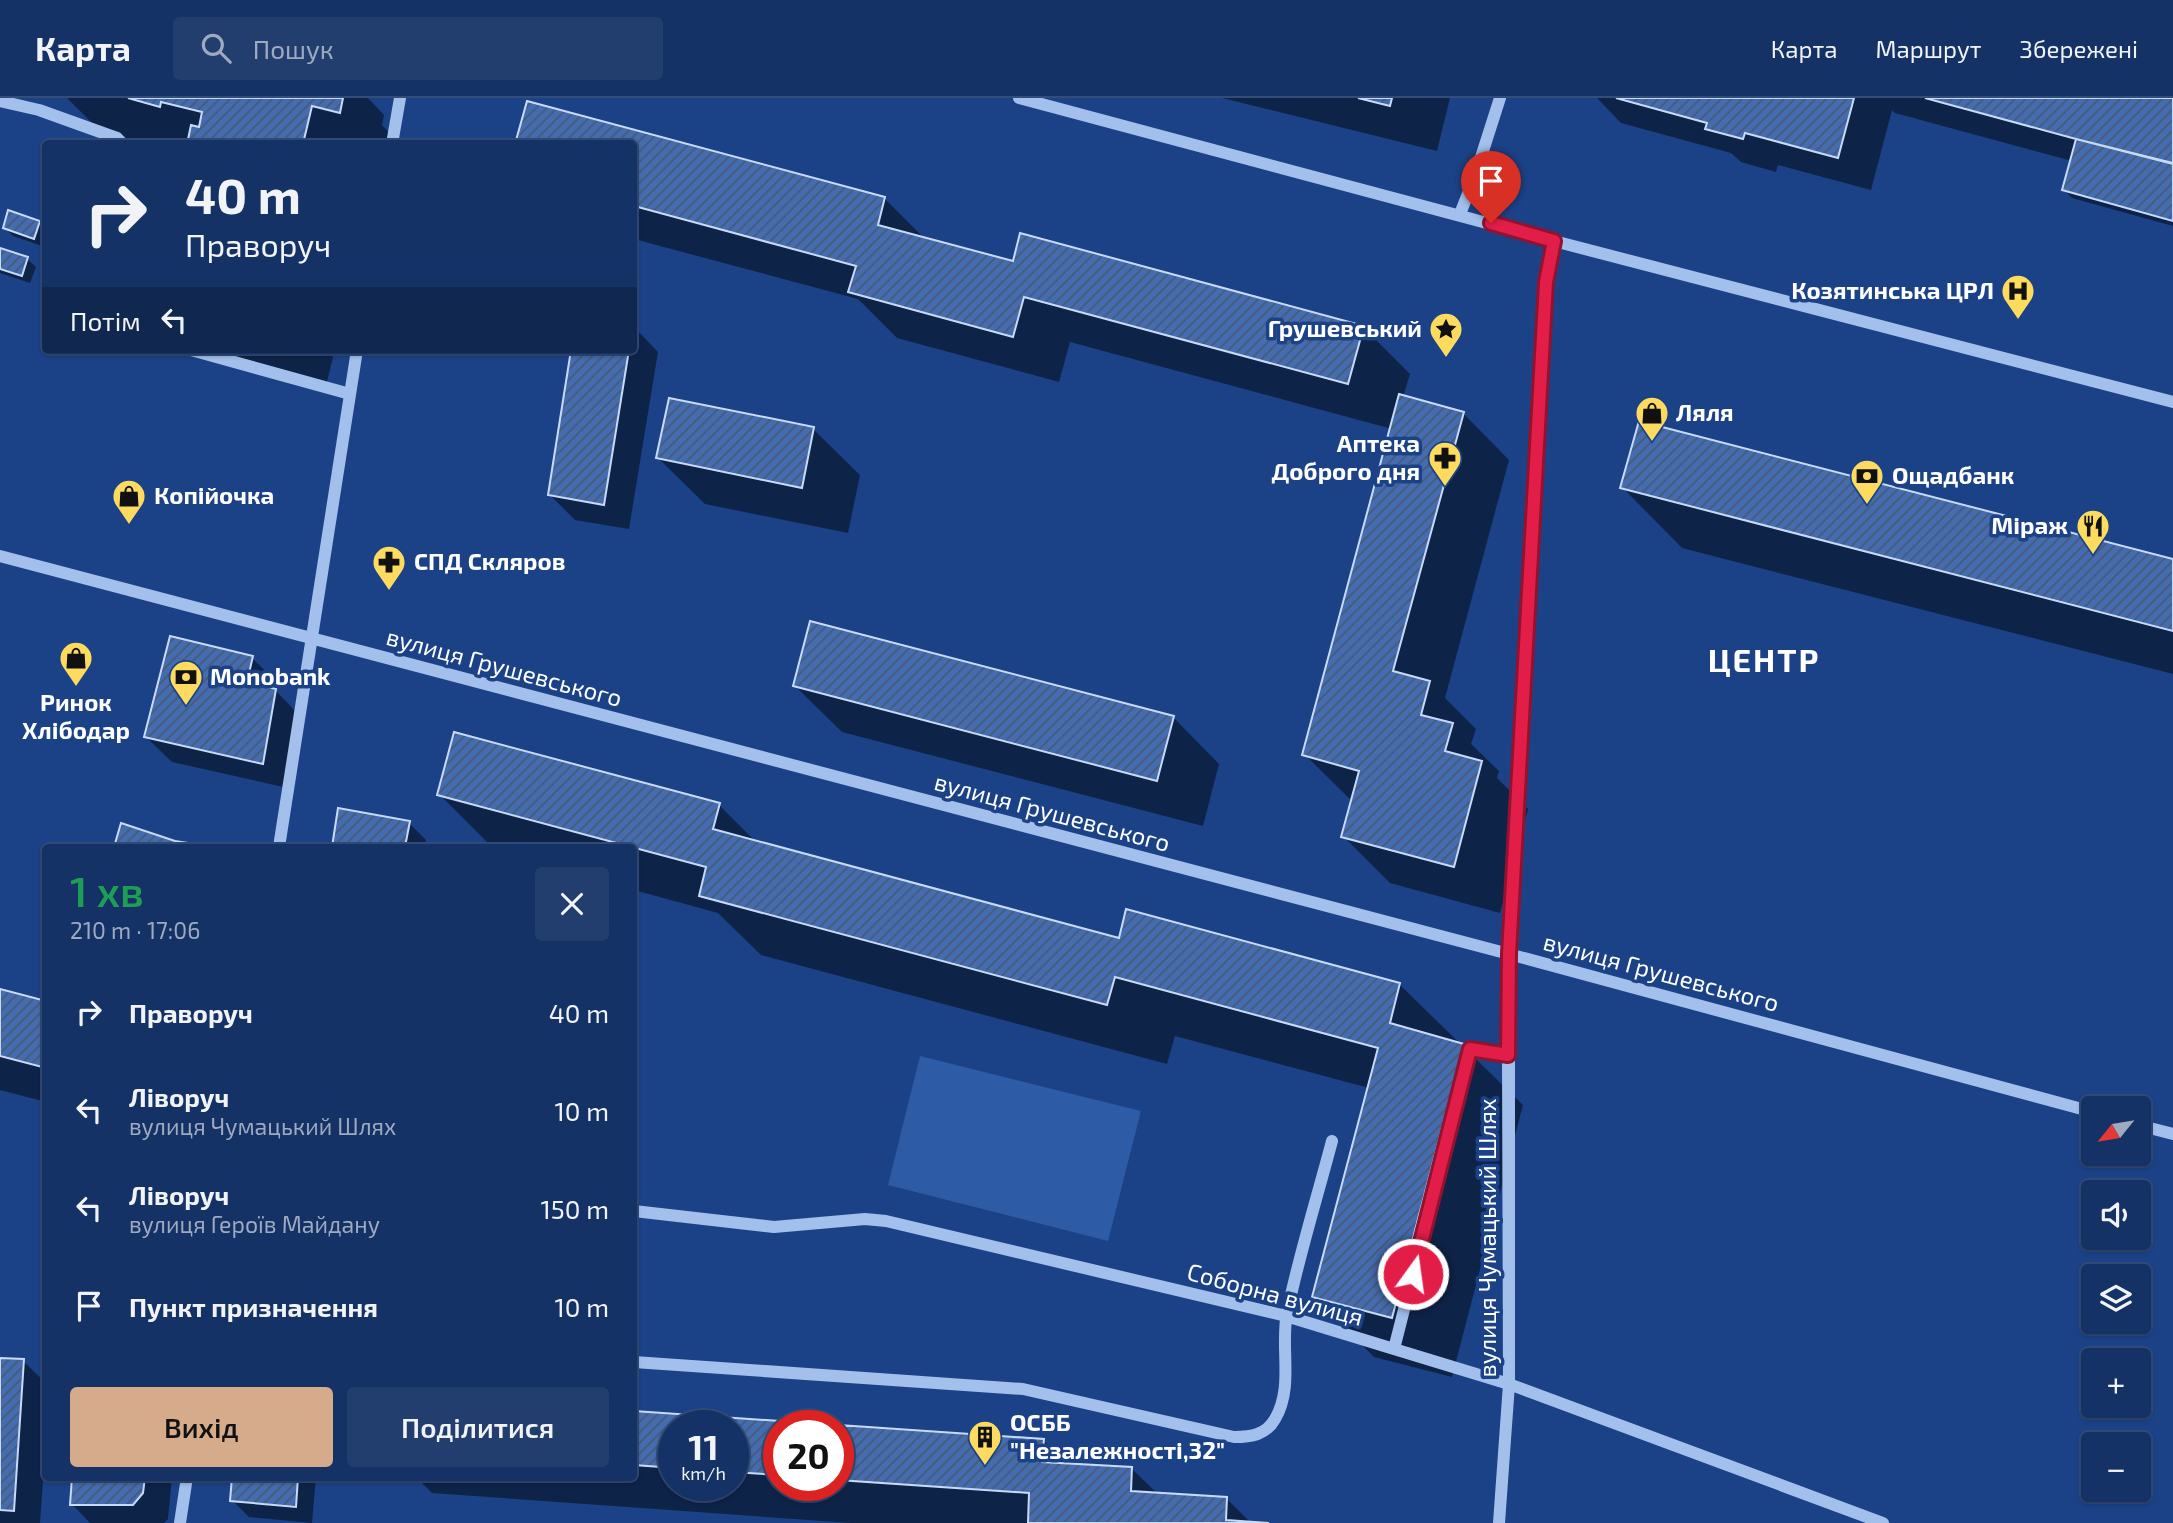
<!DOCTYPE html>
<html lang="uk">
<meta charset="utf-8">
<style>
:root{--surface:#143265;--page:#213e6e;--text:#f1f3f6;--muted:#9daabf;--line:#334d79;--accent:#d6ab8b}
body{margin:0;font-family:"Exo 2",sans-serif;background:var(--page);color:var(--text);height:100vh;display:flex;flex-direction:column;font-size:26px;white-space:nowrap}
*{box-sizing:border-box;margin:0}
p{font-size:23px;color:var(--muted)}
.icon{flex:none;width:38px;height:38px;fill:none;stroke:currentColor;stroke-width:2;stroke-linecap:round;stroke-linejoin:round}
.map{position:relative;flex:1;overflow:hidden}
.details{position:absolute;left:42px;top:746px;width:595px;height:637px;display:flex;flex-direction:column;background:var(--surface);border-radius:7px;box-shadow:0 2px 5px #0004,0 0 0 2px var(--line)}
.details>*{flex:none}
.top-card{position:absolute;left:42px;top:42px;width:595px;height:214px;border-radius:7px;box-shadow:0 2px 5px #0004,0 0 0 2px var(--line);background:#143265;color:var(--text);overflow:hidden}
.needle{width:46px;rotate:240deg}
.tools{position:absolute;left:2081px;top:998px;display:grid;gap:14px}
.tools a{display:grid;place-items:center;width:70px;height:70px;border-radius:7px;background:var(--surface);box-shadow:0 2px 5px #0004,0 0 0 2px var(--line);font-size:35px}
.speed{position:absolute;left:658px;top:1312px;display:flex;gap:14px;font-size:35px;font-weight:700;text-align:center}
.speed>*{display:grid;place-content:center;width:91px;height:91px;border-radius:50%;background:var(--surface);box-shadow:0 2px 5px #0004,0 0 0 2px var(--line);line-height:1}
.speed small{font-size:18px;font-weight:400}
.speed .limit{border:10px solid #d22;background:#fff;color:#111}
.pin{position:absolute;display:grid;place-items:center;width:60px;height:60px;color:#fff;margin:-72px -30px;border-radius:50% 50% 50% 0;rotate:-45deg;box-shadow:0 0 7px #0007}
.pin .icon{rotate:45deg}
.me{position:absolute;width:77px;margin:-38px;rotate:14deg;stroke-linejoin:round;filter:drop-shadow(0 0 5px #0008)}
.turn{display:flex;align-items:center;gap:24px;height:147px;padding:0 28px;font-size:32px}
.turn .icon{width:91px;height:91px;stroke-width:2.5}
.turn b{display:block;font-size:49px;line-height:60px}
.then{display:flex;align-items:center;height:66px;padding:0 28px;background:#0003;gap:14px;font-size:26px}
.round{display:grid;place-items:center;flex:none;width:74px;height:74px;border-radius:7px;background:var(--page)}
.headline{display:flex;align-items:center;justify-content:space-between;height:119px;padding:0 28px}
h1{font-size:42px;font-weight:600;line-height:52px;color:#1e9e55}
.action{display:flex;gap:14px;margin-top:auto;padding:14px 28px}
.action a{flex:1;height:80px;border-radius:7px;background:var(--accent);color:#111;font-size:28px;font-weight:600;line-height:80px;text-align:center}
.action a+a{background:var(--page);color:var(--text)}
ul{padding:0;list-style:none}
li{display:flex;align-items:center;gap:21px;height:98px;padding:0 28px}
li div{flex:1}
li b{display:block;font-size:26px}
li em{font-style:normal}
header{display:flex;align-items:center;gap:42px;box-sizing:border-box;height:98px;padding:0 35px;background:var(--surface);border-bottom:2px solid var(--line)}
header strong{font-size:33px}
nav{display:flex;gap:38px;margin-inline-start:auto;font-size:24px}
.search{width:490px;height:63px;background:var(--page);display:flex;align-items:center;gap:18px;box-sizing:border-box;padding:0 24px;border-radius:7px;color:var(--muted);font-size:26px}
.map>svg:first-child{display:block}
</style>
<header>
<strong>Карта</strong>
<div class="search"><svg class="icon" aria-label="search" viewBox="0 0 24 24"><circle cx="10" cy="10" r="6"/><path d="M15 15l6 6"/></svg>Пошук</div>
<nav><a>Карта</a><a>Маршрут</a><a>Збережені</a></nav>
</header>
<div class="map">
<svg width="2173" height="1425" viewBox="0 0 2173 1425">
<defs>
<pattern id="building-hatch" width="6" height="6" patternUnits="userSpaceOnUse" patternTransform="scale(1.75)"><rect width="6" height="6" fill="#446cb0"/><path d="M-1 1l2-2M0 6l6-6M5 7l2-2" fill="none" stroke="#495974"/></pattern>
</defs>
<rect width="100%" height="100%" fill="#1b4287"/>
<!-- park -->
<path fill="#2e5ba5" d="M920 958 1141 1013 1108 1143 888 1087Z"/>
<!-- shadow -->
<path fill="#0007" fill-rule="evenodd" d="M67 0H368L384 17 382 27 400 46H138L103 36Z
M1222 0H1450L1437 53Z
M1597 0H2173V128L2072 100 2064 92 2072 63 1895 15 1892 12 1871 92 1778 67 1776 74 1741 64 1731 55 1621 25Z
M528 5 885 101 925 141 1014 165 1363 229 1410 276 1403 299 1463 315 1509 362 1445 600 1476 631 1471 646 1499 673 1497 680 1528 711 1500 815 1390 785 1343 738 1353 704 1304 656 1392 331 1070 244 1059 284 897 240 858 201 634 141V46Z
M39 124 46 131 42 148 13 138 5 130Z
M0 152 27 161 36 169 30 185 0 175Z
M634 229 658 254 629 431 575 422 550 397 573 252H634Z
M232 252H326L333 259 326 288 246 266Z
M813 331 860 377 848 435 705 406 658 360Z
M1622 389 2173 463V576L1682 450Z
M252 560 278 585 276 593 301 619 288 690 172 664 146 639Z
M795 588 1173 619 1219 666 1203 728 842 634Z
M439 696 719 707 757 745 1120 842 1399 886 1523 1007 1452 1279 1374 1259 1314 1199 1369 990 1175 938 1167 966 761 857 718 815 634 792V749H492Z
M409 725 426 742 425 749H333Z
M0 892 46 904V1004L0 992Z
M0 1262 23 1263 46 1285V1342L40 1425H0Z
M634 1315 835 1328H779V1388H838V1328L1043 1342 1068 1367 1132 1371 1158 1396 1227 1401 1251 1425H851L432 1395 416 1379H634ZM674 1328H733V1388H674Z
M74 1379H172L168 1421 164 1425H90L72 1406Z
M234 1379H316L312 1425 249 1419 232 1402Z"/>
<!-- building -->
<path fill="url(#building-hatch)" stroke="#c8daf9" stroke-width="2" d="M128 0H343L340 15 312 8 303 46H187L191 27 199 29 202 14 161 4 160 9Z
M1358 0H1392L1390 8Z
M1616 0H1854L1838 60 1745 35 1743 41 1705 31 1707 25Z
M1925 0H2173V66L2076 41Z
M527 3 885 99 878 127 1013 163 1020 135 1364 228 1348 286 1024 199 1013 239 848 194 856 168 634 108V46H515Z
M2076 41 2173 65V123L2062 92Z
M8 112 40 123 34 141 3 130Z
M0 150 28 159 22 178 0 171Z
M571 252H629L604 407 548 397Z
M1399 296 1464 314 1393 573 1430 583 1421 617 1453 625 1445 653 1482 663 1454 769 1341 739 1359 673 1302 657Z
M669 300 814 329 802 390 656 360Z
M1639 323 2173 461V533L1620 390Z
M810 523 1174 618 1157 683 793 588Z
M170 538 253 558 247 584 276 591 263 666 144 639Z
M454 634 720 705 713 731 1119 840 1126 811 1400 885 1390 925 1464 946 1392 1220 1312 1199 1378 950 1115 879 1107 907 699 798 706 769 437 697Z
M338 710 410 723 405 749H332Z
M121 725 175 743 214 749H114Z
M0 891 46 903V970L0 958Z
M0 1260 24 1261 14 1413 0 1412Z
M634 1313 1044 1341 1042 1364 1132 1369 1131 1393 1227 1399 1226 1422 1269 1425H1028L1029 1395 838 1382V1328H779V1377L733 1374V1328H674V1370L634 1367Z
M72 1379H145L143 1395 133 1407H70Z
M232 1379H298L296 1409 230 1403Z"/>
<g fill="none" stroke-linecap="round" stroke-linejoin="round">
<!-- minor -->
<path stroke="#a3bfec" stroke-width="12" d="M1019 0 1554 143 2173 304
M0 3 39 12 117 40 123 46
M392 46 400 0
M1460 116 1475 78 1500 0
M191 252 350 296
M0 458 1509 856 2093 1014
M279 749 357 252
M1470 951 1508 957 1509 1286 1394 1251Z
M2138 1027 2173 1036
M634 1113 774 1129 865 1121 886 1123 1286 1218 1394 1251 1509 1286 1883 1425
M634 1264 1023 1291 1234 1339C1251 1339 1266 1337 1275 1321 1294 1289 1280 1249 1287 1215 1299 1157 1317 1100 1332 1043
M180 1425 187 1379
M1499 1425 1509 1286V856L1547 184 1554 143"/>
</g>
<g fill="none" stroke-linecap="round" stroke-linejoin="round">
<defs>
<path id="route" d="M1413 1176 1470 951 1508 957 1509 856 1546 184 1554 143 1491 125"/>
</defs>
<!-- route casing -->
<use href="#route" stroke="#92132f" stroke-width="18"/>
<!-- route -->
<use href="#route" stroke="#e11d48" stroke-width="12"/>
</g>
<!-- icons -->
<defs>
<symbol id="hospital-pin" viewBox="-11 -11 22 30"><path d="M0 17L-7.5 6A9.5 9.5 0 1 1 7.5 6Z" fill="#fddb5f" stroke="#1b4287"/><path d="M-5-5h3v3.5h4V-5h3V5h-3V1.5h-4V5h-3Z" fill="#111"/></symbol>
<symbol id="sight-pin" viewBox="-11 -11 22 30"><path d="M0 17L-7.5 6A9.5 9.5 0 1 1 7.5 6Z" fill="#fddb5f" stroke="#1b4287"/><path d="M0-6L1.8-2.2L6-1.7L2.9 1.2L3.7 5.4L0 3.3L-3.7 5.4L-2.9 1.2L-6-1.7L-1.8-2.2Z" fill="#111"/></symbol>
<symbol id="shop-pin" viewBox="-11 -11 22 30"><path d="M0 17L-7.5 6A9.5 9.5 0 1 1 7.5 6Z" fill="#fddb5f" stroke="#1b4287"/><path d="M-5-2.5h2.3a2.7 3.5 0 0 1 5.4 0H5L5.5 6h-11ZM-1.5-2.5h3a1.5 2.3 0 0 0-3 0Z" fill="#111"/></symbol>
<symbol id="pharmacy-pin" viewBox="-11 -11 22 30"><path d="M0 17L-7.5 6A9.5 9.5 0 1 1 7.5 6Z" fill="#fddb5f" stroke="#1b4287"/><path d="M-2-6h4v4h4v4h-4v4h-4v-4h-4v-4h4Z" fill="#111"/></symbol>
<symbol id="bank-pin" viewBox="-11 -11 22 30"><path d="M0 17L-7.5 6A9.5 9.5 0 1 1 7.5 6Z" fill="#fddb5f" stroke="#1b4287"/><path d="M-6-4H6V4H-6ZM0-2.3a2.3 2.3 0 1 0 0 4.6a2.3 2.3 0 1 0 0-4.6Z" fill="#111"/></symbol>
<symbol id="restaurant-pin" viewBox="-11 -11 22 30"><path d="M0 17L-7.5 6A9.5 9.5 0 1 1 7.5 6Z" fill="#fddb5f" stroke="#1b4287"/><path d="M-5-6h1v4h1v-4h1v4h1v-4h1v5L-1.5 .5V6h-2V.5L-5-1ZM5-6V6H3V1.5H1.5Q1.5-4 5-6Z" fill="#111"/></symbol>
<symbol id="building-pin" viewBox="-11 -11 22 30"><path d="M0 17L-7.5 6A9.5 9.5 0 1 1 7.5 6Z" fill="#fddb5f" stroke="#1b4287"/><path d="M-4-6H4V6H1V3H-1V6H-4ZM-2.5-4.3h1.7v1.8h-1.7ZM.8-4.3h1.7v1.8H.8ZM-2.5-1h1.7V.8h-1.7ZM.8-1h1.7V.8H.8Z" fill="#111"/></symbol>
</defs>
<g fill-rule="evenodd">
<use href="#hospital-pin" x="1999" y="174" width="38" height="52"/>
<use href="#sight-pin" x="1427" y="212" width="38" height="52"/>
<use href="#shop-pin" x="1633" y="296" width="38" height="52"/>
<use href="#pharmacy-pin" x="1426" y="341" width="38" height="52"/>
<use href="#bank-pin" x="1848" y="359" width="38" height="52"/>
<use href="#shop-pin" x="110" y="379" width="38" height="52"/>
<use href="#restaurant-pin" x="2074" y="409" width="38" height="52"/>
<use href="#pharmacy-pin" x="370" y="445" width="38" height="52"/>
<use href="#shop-pin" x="57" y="541" width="38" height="52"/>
<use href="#bank-pin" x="167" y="560" width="38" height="52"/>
<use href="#building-pin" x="966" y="1320" width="38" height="52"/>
</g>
<g text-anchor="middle" stroke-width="7" stroke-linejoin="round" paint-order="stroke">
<!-- poi labels -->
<g font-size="24" font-weight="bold" fill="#fff" stroke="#1b4287" text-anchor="start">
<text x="1994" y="201" text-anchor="end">Козятинська ЦРЛ</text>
<text x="1422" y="239" text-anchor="end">Грушевський</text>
<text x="1676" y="323">Ляля</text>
<text x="1420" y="354" text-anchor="end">Аптека<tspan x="1420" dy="28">Доброго дня</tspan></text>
<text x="1892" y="386">Ощадбанк</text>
<text x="154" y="406">Копійочка</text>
<text x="2068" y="436" text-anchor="end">Міраж</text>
<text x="414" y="472">СПД Скляров</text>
<text x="210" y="587">Monobank</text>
<text x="76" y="613" text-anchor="middle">Ринок<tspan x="76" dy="28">Хлібодар</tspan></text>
<text x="1010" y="1333">ОСББ<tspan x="1010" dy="28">"Незалежності,32"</tspan></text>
</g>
<!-- street labels -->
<g font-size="24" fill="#fff" stroke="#1b4287">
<text transform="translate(504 570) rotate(15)" y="8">вулиця Грушевського</text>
<text transform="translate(1052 715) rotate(15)" y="8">вулиця Грушевського</text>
<text transform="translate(1661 875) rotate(15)" y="8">вулиця Грушевського</text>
<text transform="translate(1488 1140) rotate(-90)" y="8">вулиця Чумацький Шлях</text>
<text transform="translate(1275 1197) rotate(15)" y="8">Соборна вулиця</text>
</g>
<!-- district labels -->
<g font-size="32" font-weight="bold" letter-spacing="2" fill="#fff" stroke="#1b4287">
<text x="1764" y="574">ЦЕНТР</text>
</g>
</g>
</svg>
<div class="tools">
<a><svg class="needle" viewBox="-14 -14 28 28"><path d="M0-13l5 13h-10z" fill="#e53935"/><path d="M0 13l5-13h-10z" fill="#9daabf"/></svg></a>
<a><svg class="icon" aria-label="sound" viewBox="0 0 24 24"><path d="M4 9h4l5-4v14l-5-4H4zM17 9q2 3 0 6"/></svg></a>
<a><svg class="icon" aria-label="layers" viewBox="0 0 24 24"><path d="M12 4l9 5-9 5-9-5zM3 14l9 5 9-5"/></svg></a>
<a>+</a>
<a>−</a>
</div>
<div class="speed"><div>11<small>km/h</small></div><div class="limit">20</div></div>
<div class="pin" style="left:1491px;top:125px;background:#d93025"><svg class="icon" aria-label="arrive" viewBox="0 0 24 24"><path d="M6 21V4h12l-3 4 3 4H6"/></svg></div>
<svg class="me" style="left:1413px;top:1176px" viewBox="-20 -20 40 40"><circle r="17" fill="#e11d48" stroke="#fff" stroke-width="3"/><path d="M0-11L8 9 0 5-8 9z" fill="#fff"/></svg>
<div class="top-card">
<div class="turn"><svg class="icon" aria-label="right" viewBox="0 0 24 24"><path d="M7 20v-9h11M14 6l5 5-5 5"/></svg><div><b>40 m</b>Праворуч</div></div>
<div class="then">Потім<svg class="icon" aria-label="left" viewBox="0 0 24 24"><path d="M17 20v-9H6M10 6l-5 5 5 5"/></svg></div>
</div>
<section class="details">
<div class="headline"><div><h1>1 хв</h1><p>210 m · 17:06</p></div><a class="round"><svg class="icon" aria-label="close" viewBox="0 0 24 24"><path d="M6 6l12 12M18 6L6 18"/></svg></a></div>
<ul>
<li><svg class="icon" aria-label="right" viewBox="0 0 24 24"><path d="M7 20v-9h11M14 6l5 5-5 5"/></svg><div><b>Праворуч</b></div><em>40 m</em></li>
<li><svg class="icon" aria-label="left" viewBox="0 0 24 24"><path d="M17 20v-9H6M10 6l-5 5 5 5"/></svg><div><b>Ліворуч</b><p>вулиця Чумацький Шлях</p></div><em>10 m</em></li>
<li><svg class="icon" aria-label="left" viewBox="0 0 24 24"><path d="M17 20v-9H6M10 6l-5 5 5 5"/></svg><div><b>Ліворуч</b><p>вулиця Героїв Майдану</p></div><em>150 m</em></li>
<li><svg class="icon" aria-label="arrive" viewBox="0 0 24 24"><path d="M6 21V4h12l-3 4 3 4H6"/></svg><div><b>Пункт призначення</b></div><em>10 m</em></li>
</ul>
<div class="action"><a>Вихід</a><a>Поділитися</a></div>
</section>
</div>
